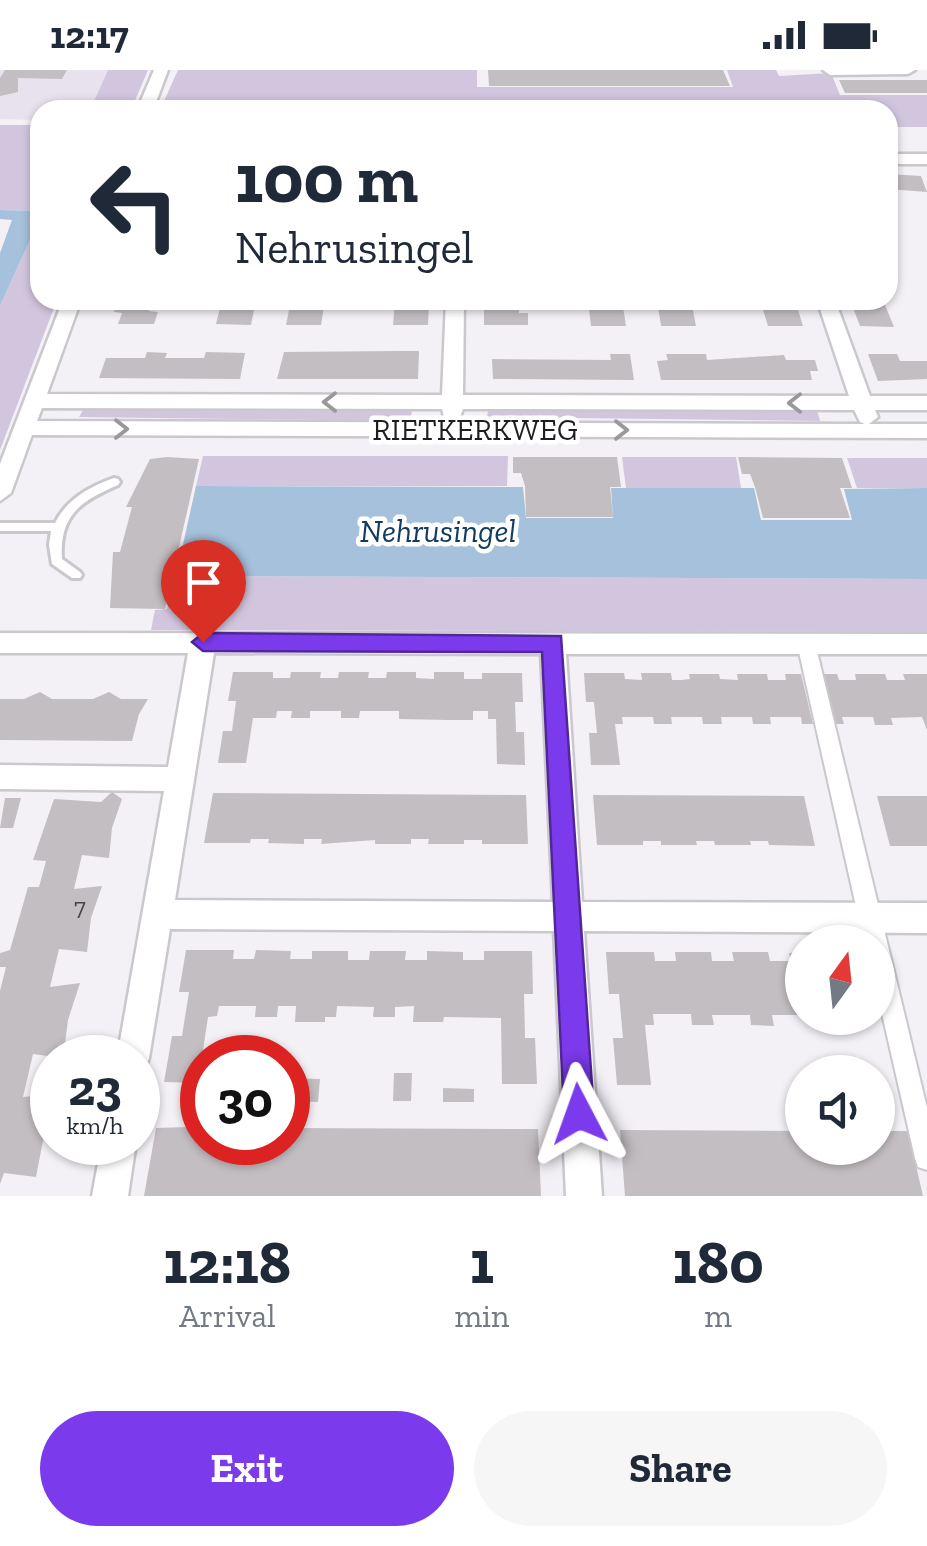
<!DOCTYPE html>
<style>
:root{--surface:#fff;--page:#f6f6f7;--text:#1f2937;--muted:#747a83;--accent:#7c3aed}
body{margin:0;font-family:"Zilla Slab",serif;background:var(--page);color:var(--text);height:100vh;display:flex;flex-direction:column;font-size:38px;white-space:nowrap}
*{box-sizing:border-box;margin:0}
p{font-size:32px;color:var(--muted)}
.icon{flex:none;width:55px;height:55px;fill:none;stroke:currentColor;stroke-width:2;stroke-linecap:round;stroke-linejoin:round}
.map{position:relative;height:1126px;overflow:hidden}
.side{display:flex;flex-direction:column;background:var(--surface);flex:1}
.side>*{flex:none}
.top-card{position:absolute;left:30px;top:30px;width:868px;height:210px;border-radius:30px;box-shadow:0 2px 8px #0004;background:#fff;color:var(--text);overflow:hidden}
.needle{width:65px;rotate:15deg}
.tools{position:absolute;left:785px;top:855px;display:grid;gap:20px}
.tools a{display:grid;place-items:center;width:110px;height:110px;border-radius:50%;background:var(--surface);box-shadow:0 2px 8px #0004;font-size:50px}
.speed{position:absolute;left:30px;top:965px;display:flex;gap:20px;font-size:50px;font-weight:700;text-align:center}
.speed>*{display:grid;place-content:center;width:130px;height:130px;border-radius:50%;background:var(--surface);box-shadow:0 2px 8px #0004;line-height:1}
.speed small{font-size:25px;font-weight:400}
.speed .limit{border:15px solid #d22;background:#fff;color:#111}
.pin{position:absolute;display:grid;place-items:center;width:85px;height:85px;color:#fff;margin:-102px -42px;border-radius:50% 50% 50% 0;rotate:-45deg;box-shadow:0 0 10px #0007}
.pin .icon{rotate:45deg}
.me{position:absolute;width:110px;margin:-55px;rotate:356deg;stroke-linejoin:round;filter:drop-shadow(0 0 8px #0008)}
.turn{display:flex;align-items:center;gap:35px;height:210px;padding:0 40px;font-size:45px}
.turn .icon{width:130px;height:130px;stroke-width:2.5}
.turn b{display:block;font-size:70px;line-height:85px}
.eta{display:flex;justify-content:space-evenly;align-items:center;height:170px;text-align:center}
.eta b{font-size:60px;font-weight:800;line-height:70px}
.button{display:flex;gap:20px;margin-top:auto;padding:20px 40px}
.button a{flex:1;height:115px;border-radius:60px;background:var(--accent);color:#fff;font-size:40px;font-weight:800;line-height:115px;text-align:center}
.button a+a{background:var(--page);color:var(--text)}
.status{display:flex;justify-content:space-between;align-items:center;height:70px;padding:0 50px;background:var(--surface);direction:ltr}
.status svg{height:28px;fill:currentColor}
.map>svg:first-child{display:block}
</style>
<div class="status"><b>12:17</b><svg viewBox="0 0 49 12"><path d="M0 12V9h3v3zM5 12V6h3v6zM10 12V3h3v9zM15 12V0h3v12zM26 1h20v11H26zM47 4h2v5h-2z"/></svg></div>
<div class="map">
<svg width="927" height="1126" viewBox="0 0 927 1126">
<rect width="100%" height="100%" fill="#f3f0f6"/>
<!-- built -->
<path fill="#e8e2ee" d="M0 0H108L90 40H40V50L0 49Z"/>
<!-- green -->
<path fill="#d2c6df" d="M108 0H148L131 40H90Z
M178 0H477V17H733L727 0H776L779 6 831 3 840 25H927V57H888V40H160Z
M0 55H40V141L0 140Z
M40 148V230H57L0 380V236Z
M86 335 412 336 411 351 79 347Z
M489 335 816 336 820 351 487 347Z
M203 386H508L507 416H196Z
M622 387H736L741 418H626Z
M847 388H927V418H857Z
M176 506 927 509V562L151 560 155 540 167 539Z"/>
<!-- water -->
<path fill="#a6c1db" d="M0 140 40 141V148L0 236V183L12 150 0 149Z
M196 416 523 417 526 448H613L611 418H754L761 450H852L844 419 927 418V509L176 506Z"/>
<!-- building -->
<path fill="#c3bec2" d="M5 0H67L62 9 18 8V22L0 26V8Z
M488 0H723L730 16H489Z
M839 10H927V23H845Z
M888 104 921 106 927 122 888 119Z
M118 230H153L149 241 158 242 154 254H118L122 243 114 242Z
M222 230H256L251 255 216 254Z
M291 230H325L321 255H286Z
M395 230H429L428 255H393Z
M484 230H519V243H528V255H484Z
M588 230H622L626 256H591Z
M657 230H691L696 256H661Z
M760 230H795L803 256H768Z
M850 230H883L894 257 860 256Z
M399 281H419L418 309H277L284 282Z
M147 282 167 283 165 288H204L206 282 245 283 240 309 99 308 106 288H145Z
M610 284H630L634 310 493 309 492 289 611 290Z
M666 284H706L707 290 784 285 786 290H815L818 301H810L812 310H661L657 291 668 290Z
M868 284H897L900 291H927V309L878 311Z
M167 387 199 389 165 539 110 538 113 482H120L132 437H126L150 389Z
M513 387H617L621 417H610L613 447H526L525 416 521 403H513Z
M738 387 842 388 852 418H840L850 448H763L755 417 750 404H742Z
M233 602H273V608H290L291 602H321L320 608H338L339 602H369L368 608H386L387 602H416V608L434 609V602H464V609H482V603H522L523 632H515L516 662H524L525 695 497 694 496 649H488V641H473V650H448L399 649V641H360L359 648H341V641H310V648H291L292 641H277L276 648H253L246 693H218L223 661H232L236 631H228Z
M584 603H624L625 609 642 610 641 603H671L672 610H681L690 609 689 604H719L720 609 738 610 737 604H767L768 610H786L785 604H801L813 654H802L801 647H770L771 654H753L752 647H721L722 654H703L702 647H671L672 654H654L653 647H622L623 654H615L620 695H591L589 663H597L594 632H586Z
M821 604H837L839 610H856L855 604H885L887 610H905L903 604H927V660L922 647 891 648 893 655H875L873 647H842L844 654H833Z
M40 622 52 629H93L109 622 121 629H148L139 644 132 671 0 670V629H24Z
M112 722 122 729 112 758 109 788 82 785 74 819 102 816 91 848 87 882 59 879 50 917 80 913 68 950 63 988 33 984 23 1027 52 1024 36 1107 4 1103 0 1114V921L6 897H0V883L10 880 28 817H39L46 791 33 790 54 729 101 732Z
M213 723 526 725 528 774H482V770H464V774H428L429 769H411V774H375V770L321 774 322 769H304V774L268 773 269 769H251L250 773H204Z
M593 725 804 726 815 776 769 775 768 771H750L751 775H715L714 771H696L697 775H661V771H643V775H597Z
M877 726H927V776H890Z
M5 728H21L13 758H0Z
M186 880H234L233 889H254L256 880 291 881 290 889H312V881H348V890H369L370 881H406L405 890H427V881L463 882V890H484V881H532L533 924H524L525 968H535L537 1014H502L501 948 444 947 443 952H413L414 936 395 937V947H373L374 937 337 936 336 947H325V952H295L296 936H278L277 947H255L256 936H219L217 946 208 947 198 1013 164 1012 172 966H182L189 922H179Z
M606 882H654L655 891H676L675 882H711L712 891H734L732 882H768L770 891H791L789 883 802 882V945H772L774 956 751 955 750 945H712L714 955H692L691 944H653L654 955H645L651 1015H617L613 968H623L619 924H609Z
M394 1003H412L411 1031H393Z
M289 1008 320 1009 318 1032 288 1031Z
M443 1018 474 1019V1032H443Z
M189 1057 202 1058V1072H288V1058L538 1059 541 1126H144L156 1058Z
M620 1060 802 1061V1078H878V1061H908L923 1126H625Z"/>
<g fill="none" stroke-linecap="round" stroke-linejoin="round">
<defs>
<path id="service" d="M114 408 118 409 120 412 118 415C81 431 59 445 62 489L80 502 82 505 80 508H72L52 494 49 475 51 461H0V453H55C67 429 89 417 114 408Z"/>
<path id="pedestrian" d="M806 566 812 568 815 573 927 1038V1100L918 1097 915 1088 878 926V872H864L797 573 800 568Z"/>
<path id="minor" d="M154 0H168L153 40H137Z
M823 0H915L908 4 830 5Z
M888 84H927V94H888Z
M63 230H81L47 324 442 325 446 230H464L463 325 849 326 817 230H835L870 326H927V340H875L878 347 869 354H927V368L32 365 11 423 0 431V394ZM42 338 442 339 445 350H459L463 339 854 340 860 352 865 354 37 351Z
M0 563 927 564V584H566L582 832 927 833V863L584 861 602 1126H566L554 861 170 859 149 988 145 1000 138 1003V988H117L164 721 0 719V695L168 697 188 583H0ZM214 583 541 584 553 832 175 830Z
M102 1072H136L128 1126H92Z"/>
</defs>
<!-- service casing -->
<use href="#service" stroke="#cac7cd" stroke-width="6"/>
<!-- pedestrian casing -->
<use href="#pedestrian" stroke="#cac7cd" stroke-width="4"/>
<!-- minor casing -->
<use href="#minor" stroke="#cac7cd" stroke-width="5"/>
<!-- service -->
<use href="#service" fill="#fff" fill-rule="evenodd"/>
<!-- pedestrian -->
<use href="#pedestrian" fill="#fff" fill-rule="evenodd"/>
<!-- minor -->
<use href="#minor" fill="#fff" fill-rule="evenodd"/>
</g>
<!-- one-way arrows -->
<defs><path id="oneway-chevron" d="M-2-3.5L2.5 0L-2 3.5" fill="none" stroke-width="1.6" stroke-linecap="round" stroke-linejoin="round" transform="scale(2.5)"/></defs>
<g stroke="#9a999a">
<use href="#oneway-chevron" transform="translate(330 332) rotate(-180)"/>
<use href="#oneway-chevron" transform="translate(795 333) rotate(-180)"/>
<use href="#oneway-chevron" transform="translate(121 359)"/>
<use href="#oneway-chevron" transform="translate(621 360)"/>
</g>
<!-- route -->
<path fill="#7c3aed" stroke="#51269a" stroke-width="2.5" d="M203 563 561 566 594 1044 590 1055 579 1059 568 1055 564 1044 542 582 203 581 192 572Z"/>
<g text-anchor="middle" stroke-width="9" stroke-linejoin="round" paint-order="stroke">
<!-- number labels -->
<g font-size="25" fill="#474548">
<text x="80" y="845">7</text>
</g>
<!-- street labels -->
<g font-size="30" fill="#1e1d1f" stroke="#fff">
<text x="475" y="370">RIETKERKWEG</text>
</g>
<!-- water labels -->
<g font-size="32" font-style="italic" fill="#123c60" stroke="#fff">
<text x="438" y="472">Nehrusingel</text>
</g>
</g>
</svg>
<div class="tools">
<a><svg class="needle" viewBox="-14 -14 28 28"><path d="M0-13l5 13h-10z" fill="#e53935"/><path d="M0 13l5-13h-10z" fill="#747a83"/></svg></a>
<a><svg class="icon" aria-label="sound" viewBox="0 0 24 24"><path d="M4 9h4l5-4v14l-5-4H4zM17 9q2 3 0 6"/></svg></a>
</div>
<div class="speed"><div>23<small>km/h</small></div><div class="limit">30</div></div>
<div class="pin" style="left:203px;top:572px;background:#d93025"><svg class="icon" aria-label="arrive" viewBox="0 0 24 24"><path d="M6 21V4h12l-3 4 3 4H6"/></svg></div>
<svg class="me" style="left:579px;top:1044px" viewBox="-20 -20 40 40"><path d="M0-17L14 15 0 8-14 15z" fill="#7c3aed" stroke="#fff" stroke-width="4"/></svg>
<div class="top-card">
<div class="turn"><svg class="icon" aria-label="left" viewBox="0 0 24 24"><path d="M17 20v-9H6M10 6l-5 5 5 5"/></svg><div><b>100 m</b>Nehrusingel</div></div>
</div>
</div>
<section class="side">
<div class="eta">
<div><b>12:18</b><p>Arrival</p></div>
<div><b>1</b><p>min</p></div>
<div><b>180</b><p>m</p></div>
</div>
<div class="button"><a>Exit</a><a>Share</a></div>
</section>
